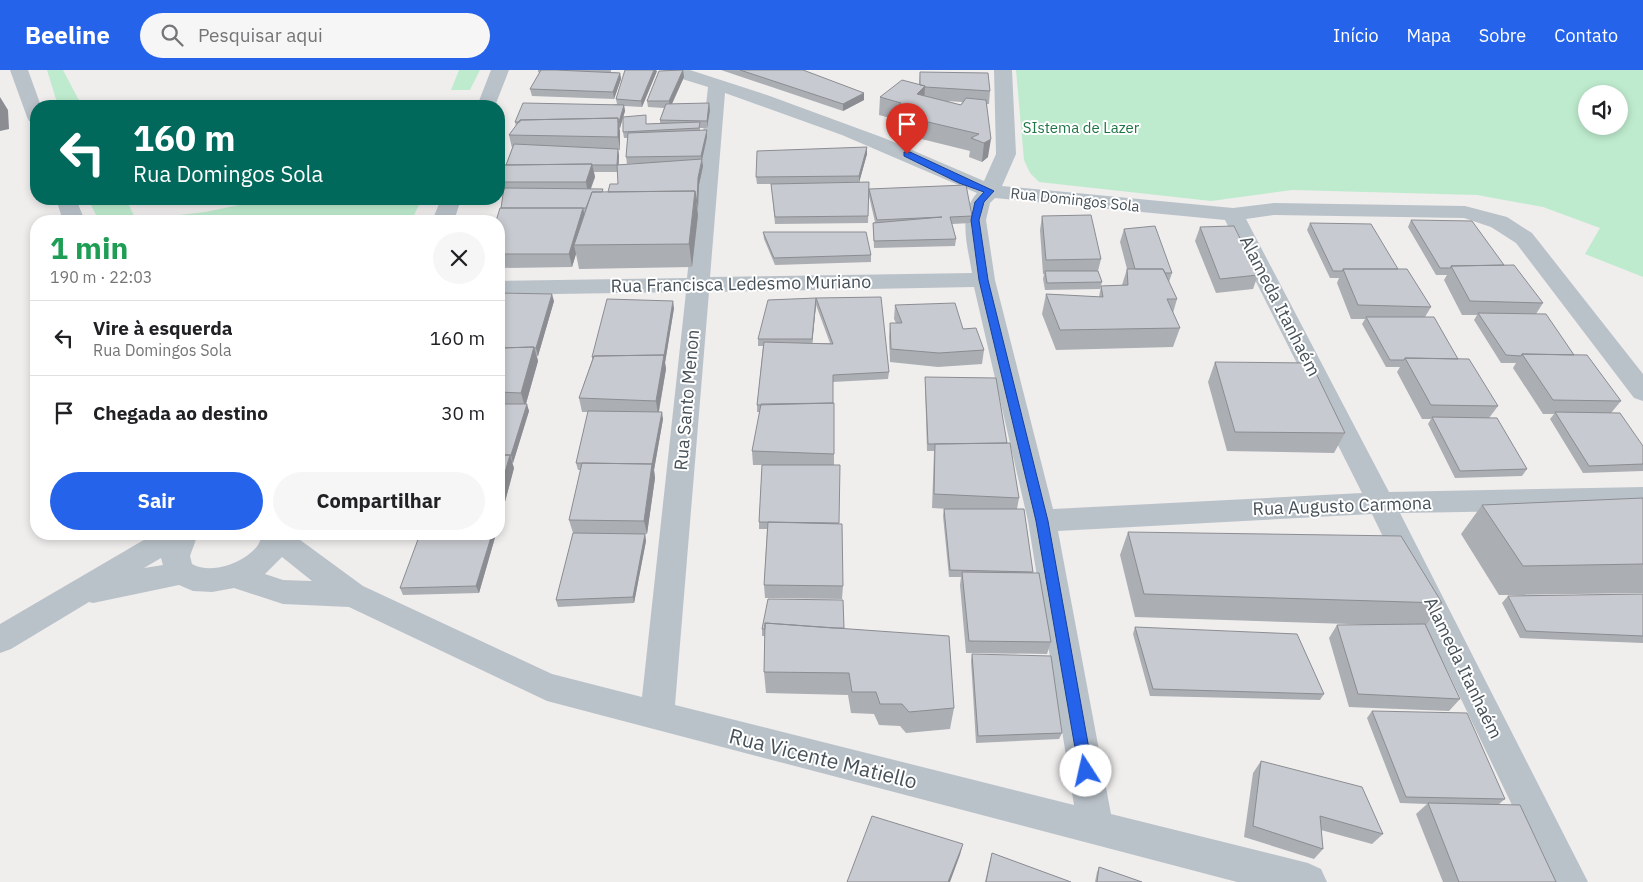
<!DOCTYPE html>
<html lang="pt">
<meta charset="utf-8">
<style>
:root{--surface:#fff;--page:#f6f6f6;--text:#202124;--muted:#757577;--line:#e0e0e0;--accent:#2563eb}
body{margin:0;font-family:"IBM Plex Sans",sans-serif;background:var(--page);color:var(--text);height:100vh;display:flex;flex-direction:column;font-size:19px;white-space:nowrap}
*{box-sizing:border-box;margin:0}
p{font-size:16px;color:var(--muted)}
.icon{flex:none;width:28px;height:28px;fill:none;stroke:currentColor;stroke-width:2;stroke-linecap:round;stroke-linejoin:round}
.map{position:relative;flex:1;overflow:hidden}
.sheet{position:absolute;left:30px;top:145px;width:475px;height:325px;display:flex;flex-direction:column;background:var(--surface);border-radius:20px;box-shadow:0 2px 8px #0003}
.sheet>*{flex:none}
.hud{position:absolute;left:30px;top:30px;width:475px;height:105px;border-radius:20px;box-shadow:0 2px 8px #0003;background:#00695c;color:#fff;overflow:hidden}
.fabs{position:absolute;left:1578px;top:15px;display:grid;gap:10px}
.fabs a{display:grid;place-items:center;width:50px;height:50px;border-radius:50%;background:var(--surface);box-shadow:0 2px 8px #0003;font-size:25px}
.pin{position:absolute;display:grid;place-items:center;width:42px;height:42px;color:#fff;margin:-51px -21px;border-radius:50% 50% 50% 0;rotate:-45deg;box-shadow:0 0 5px #0007}
.pin .icon{rotate:45deg}
.me{position:absolute;width:55px;margin:-28px;rotate:350deg;stroke-linejoin:round;filter:drop-shadow(0 0 4px #0008)}
.turn{display:flex;align-items:center;gap:18px;height:105px;padding:0 20px;font-size:22px}
.turn .icon{width:65px;height:65px;stroke-width:2.5}
.turn b{display:block;font-size:35px;line-height:42px}
.round{display:grid;place-items:center;flex:none;width:52px;height:52px;border-radius:26px;background:var(--page)}
.headline{display:flex;align-items:center;justify-content:space-between;height:85px;padding:0 20px}
h1{font-size:30px;font-weight:700;line-height:38px;color:#1e9e55}
.cta{display:flex;gap:10px;margin-top:auto;padding:10px 20px}
.cta a{flex:1;height:58px;border-radius:30px;background:var(--accent);color:#fff;font-size:20px;font-weight:700;line-height:58px;text-align:center}
.cta a+a{background:var(--page);color:var(--text)}
ul{padding:0;list-style:none}
li{display:flex;align-items:center;gap:15px;height:75px;padding:0 20px;border-top:1px solid var(--line)}
li div{flex:1}
li b{display:block;font-size:19px}
li em{font-style:normal}
header{display:flex;align-items:center;gap:30px;box-sizing:border-box;height:70px;padding:0 25px;background:var(--accent);color:#fff}
header strong{font-size:24px}
nav{display:flex;gap:28px;margin-inline-start:auto;font-size:18px}
.search{width:350px;height:45px;background:var(--page);display:flex;align-items:center;gap:12px;box-sizing:border-box;padding:0 18px;border-radius:28px;color:var(--muted);font-size:19px}
.map>svg:first-child{display:block}
</style>
<header>
<strong>Beeline</strong>
<div class="search"><svg class="icon" aria-label="search" viewBox="0 0 24 24"><circle cx="10" cy="10" r="6"/><path d="M15 15l6 6"/></svg>Pesquisar aqui</div>
<nav><a>Início</a><a>Mapa</a><a>Sobre</a><a>Contato</a></nav>
</header>
<div class="map">
<svg width="1643" height="812" viewBox="0 0 1643 812">
<rect width="100%" height="100%" fill="#f0eded"/>
<!-- green -->
<path fill="#beebce" fill-rule="evenodd" d="M47 0H63L82 36H58Z
M459 0H480L470 20H451Z
M1016 0H1643V207L1585 184 1600 158 1543 137 1477 125 1292 120 1211 131 1039 112 1030 103 1024 90ZM1586 24H1619V56H1586Z
M88 129H126L136 150 205 142 268 129H422L411 151H99Z"/>
<g fill="none" stroke-linecap="round" stroke-linejoin="round">
<!-- minor -->
<path fill="#bac2c9" fill-rule="evenodd" d="M10 0H28L41 36H36V53L29 51 27 47Z
M491 0H509L495 36H477Z
M663 0H690L767 25 884 68 984 111 996 84 994 0H1012L1016 84 1002 116 1233 138 1274 133 1465 136 1507 147 1532 163 1643 304V331L1634 328 1516 173 1491 157 1464 148 1274 145 1246 149 1389 422 1643 417V439L1400 443 1588 812H1549L1372 444 1058 461 1111 744 1308 793 1321 799 1327 812H1237L547 631 349 537 283 534 234 518 212 522 193 521 179 515 93 533 89 532 11 579 0 583V554L154 464H198L190 486 192 494C212 505 245 493 258 475 260 472 261 467 263 464H292L363 516 552 604 642 627 686 222 499 225V211L687 208 708 17 666 4ZM725 23 842 65 977 123C957 145 968 177 972 203L710 207ZM995 128 1225 150 1362 423 1053 439 995 210 986 150 990 133ZM974 217 1028 451 1074 735 675 635 709 222ZM282 487 312 511 283 510 265 504ZM161 488 163 495 144 498Z
M56 129H76L85 151H63Z
M441 129H461L454 151H432Z"/>
</g>
<!-- wall -->
<path fill="#abaeb3" fill-rule="evenodd" d="M538 0H611V2L620 3 621 9 614 29 532 26 530 19 540 3 538 2Z
M683 0 684 7 672 34 710 40 707 58H700V60L707 67 702 90 703 96 699 115 697 140 698 145 692 197 579 199 576 184 572 197 499 198V151L503 125H501L499 118V108L506 95 512 78 509 65 516 56 515 52 617 34 616 29 657 1 642 37 624 36 625 41 623 47 647 54 660 53V50L664 38 648 37 647 31ZM623 47V62L624 68H628L626 87 627 94 639 93 619 95V86L618 80H620L619 58H620ZM594 102H618V114L608 122H604L591 119 595 107Z
M721 0H803L864 30 843 41Z
M920 2 990 21 989 34H987L988 87 982 92 969 87 970 81 893 62 894 49 879 45 880 27 919 14ZM947 31 962 32 961 35Z
M867 77V84L859 112H869L868 153 775 154 771 114H757L756 107Z
M869 119 972 146 971 153 952 154 956 169 955 176 874 178 873 153 875 152 869 126Z
M1042 146 1101 189 1098 201 1102 212 1100 219 1045 220 1043 209 1044 204H1043L1040 160Z
M1411 150 1504 195 1543 233 1536 244 1574 285 1621 331 1611 343 1643 376V401L1583 403 1550 349 1554 344H1543L1513 298 1516 293H1501L1474 250 1477 245H1462L1444 210 1447 205H1436L1408 157Z
M1310 153 1398 199 1431 237 1425 247 1458 289 1498 336 1489 348 1527 399 1522 406 1455 408 1428 354 1431 349H1422L1397 302 1400 297H1386L1362 254 1365 249H1351L1337 213 1339 208H1330L1307 160Z
M1200 157 1258 205 1253 219 1216 223 1195 171Z
M1124 159 1172 203 1169 212 1177 229 1173 243 1180 258 1173 277 1056 280 1042 244 1046 224 1099 227 1101 216 1122 215 1127 199 1120 172Z
M763 162 871 185V192L775 195 764 169Z
M499 223 554 231 538 286H537L538 291 526 334 529 341 513 393H512L514 398 499 454Z
M816 228 889 302 888 309 833 312V333H834V395L843 516 842 529 765 528 764 515 767 459H759V452L762 395H753L752 381 760 342H757V335L763 276H758V269ZM816 235 830 273H812Z
M895 235 963 259 984 280 982 294 938 297 890 292 889 267 890 253H896L894 249Z
M674 238 665 293 666 299 659 342 663 349 654 400 655 408 647 464H645L646 471 634 533 558 537 556 530 573 463 569 450 581 400H578L576 393 588 342H582L579 328 592 290V287Z
M1215 292 1345 363 1334 383 1227 381 1208 312Z
M925 307 1007 373 1019 428 1017 439 1033 502V503L1051 572 1047 584 966 583 960 515 961 507H949L943 446 944 439H947L932 438 934 381H927L925 314Z
M1643 428V523L1499 525 1461 464 1482 435Z
M1128 462 1442 533 1426 555 1460 629 1449 641 1349 637 1329 568 1337 555H1380L1135 547 1120 485Z
M496 464 479 523 403 525 400 518Z
M1643 524V573L1520 568 1502 533 1508 526Z
M843 530 844 559 954 638 950 659 906 663 900 656 879 655 874 644 851 643 848 625 766 623 764 602 765 566H762V559Z
M1135 557 1324 624 1320 630 1150 626 1133 564Z
M972 584 1062 663 1059 669 976 673 971 591Z
M1372 641 1505 729 1499 734 1556 812H1443L1416 744 1427 734 1400 733 1367 648Z
M1261 691 1383 764 1372 774 1321 760 1323 779 1314 789 1244 767 1253 703Z
M992 783 1071 812H985L989 794Z
M1099 797 1142 812H1095L1097 802Z"/>
<!-- shaded-wall -->
<path fill="#8b8d92" d="M654 0H656L657 1 642 37 641 31Z
M683 0 684 7 670 38 669 31Z
M620 3 621 9 614 29 613 22Z
M925 16 924 34 917 24Z
M864 23V30L843 41V34Z
M0 27 8 40 9 59 0 61Z
M709 33 710 40 707 58V51Z
M624 35 625 41 620 58 619 52Z
M618 48 620 61V80L618 67Z
M707 60V67L702 90 703 96 699 115 698 140 697 133 698 108 702 92 701 86Z
M991 69 988 87 982 92 984 73Z
M867 77V84L859 113V106Z
M618 79 619 86 618 102 617 95Z
M592 94 595 107 588 125 586 112Z
M695 121 698 145 692 197 689 174Z
M583 138 586 151 574 175 576 184 572 197 569 184Z
M552 224 554 231 538 286 536 278Z
M816 228V235L812 276V269Z
M673 231 674 238 665 293 664 286Z
M534 277 538 291 525 337 521 323Z
M664 285 666 299 658 345 656 331Z
M527 334 529 341 513 393 511 385Z
M662 342 663 349 654 400 655 408 647 464 644 451 652 394Z
M510 385 514 398 499 454V423Z
M492 464H496L479 523 476 516Z
M645 464 646 471 634 533 633 527Z
M963 774 960 785 950 812H948Z"/>
<!-- building -->
<path fill="#c7cad0" stroke="#8b8d92" d="M541 0H556L620 3 613 22 530 19Z
M625 0H654L641 31 616 29Z
M683 0 669 31H647L659 1Z
M740 0H803L864 23 843 34Z
M920 2 988 3 990 21 925 17V16L920 15Z
M902 10 925 16 917 24 961 35 966 28 986 30 991 69 984 73 971 68 979 64 894 44 901 33 880 27Z
M523 33 624 35 619 52H618V48L520 50V52H515Z
M709 33 707 51 660 50 666 34Z
M646 45V54L700 52 699 58 623 62V47Z
M618 48V67L509 65 520 50Z
M707 60 701 86 626 87 628 63Z
M514 74 618 79 617 95H592V94L506 95Z
M867 77 859 106 756 107 757 81Z
M702 89 698 108 697 133 695 121 608 122 610 114H618L617 95Z
M592 94 586 112H499V108L504 95Z
M869 112 868 146 775 147 771 114Z
M966 115 972 146 950 147 956 169 874 171 873 153 942 147 877 150 869 119Z
M504 118 603 119 602 122H592L586 138H501Z
M695 121 689 174 574 175 592 122Z
M500 138H583L569 184H499V151H496Z
M1091 145 1101 189 1046 190 1042 146Z
M1411 150 1472 151 1504 195 1451 196V198H1440Z
M1310 153 1371 154 1398 199H1343V201H1333Z
M1155 156 1172 203H1165L1163 199H1135L1124 159Z
M1234 156 1258 205 1220 209 1200 157Z
M763 162H866L871 185 774 188Z
M1514 195 1543 233 1470 231 1451 196Z
M1127 199H1163L1177 229H1167L1180 258 1060 260 1046 224 1103 227 1101 216 1128 215Z
M1343 199H1407L1431 237 1358 235Z
M1045 201H1098L1102 212 1047 213Z
M499 223 552 224 536 278H534V277L499 278Z
M881 227 889 302 833 305V333L757 335 764 272 833 274 816 228Z
M816 228 812 269H758L768 230Z
M607 229 673 231 664 286H663L664 285 594 286 593 287H592Z
M955 233 963 259 976 258 984 280 939 283 891 279 890 253H902L895 235Z
M1478 243 1546 244 1574 285 1522 284 1521 286 1506 285Z
M1366 247H1434L1458 289 1405 288 1404 290H1390Z
M534 277 521 323 499 322V278Z
M1522 284 1587 285 1621 331 1553 330Z
M664 285 656 331 579 328 594 286Z
M1405 288 1469 289 1498 336 1431 335Z
M1215 292 1311 293 1345 363 1235 362Z
M925 307 996 308 1007 373 928 374Z
M834 333V384L752 381 761 334Z
M499 334H527L511 385H499Z
M588 341 662 342 652 394 576 393Z
M1555 342 1620 343 1643 376V394L1589 396Z
M1432 347 1497 348 1527 399 1460 401Z
M1010 373 1019 428 934 424 935 374Z
M499 385H510L499 423Z
M582 393 652 394 644 451 569 450Z
M762 395H840L839 453 759 452Z
M1643 428V494L1523 496 1482 435Z
M944 439H1024L1033 502 950 500Z
M768 452 842 454 843 516 764 515Z
M1128 462 1401 466 1442 533 1144 524Z
M573 463 645 464 633 527 556 530Z
M420 464H492L476 516 400 518Z
M962 502 1039 503 1051 572 969 571Z
M1643 524V566L1526 561 1508 526Z
M768 529 843 530 844 558H833L765 553V559H762Z
M765 553 949 566 954 638 909 642 902 634H880L876 622H852L849 603 764 602Z
M1425 554 1460 629 1358 624 1337 555Z
M1135 557 1297 564 1324 624 1153 619Z
M972 584 1051 586 1062 663 978 666Z
M1372 641 1467 643 1505 729 1406 727Z
M1261 691 1362 717 1383 764 1320 746 1323 779 1253 756Z
M1428 733 1520 735 1556 812H1459Z
M872 746 963 774 948 812H847Z
M992 783 1071 812H986Z
M1099 797 1142 812H1097Z"/>
<!-- route -->
<path fill="#2563eb" stroke="#184099" d="M904 82H910L994 121 984 132 979 150 988 210 1048 451 1093 701 1091 706 1086 708 1081 706 1079 701 1036 451 979 210 971 150 975 132 984 122 959 113 904 86Z"/>
<g text-anchor="middle" stroke-width="4" stroke-linejoin="round" paint-order="stroke">
<!-- far-park labels -->
<g font-size="15" fill="#1e7546" stroke="#fff">
<text x="1081" y="63">SIstema de Lazer</text>
</g>
<!-- far-street labels -->
<g font-size="15" fill="#475159" stroke="#fff">
<text transform="translate(1075 130) rotate(6)" y="5">Rua Domingos Sola</text>
</g>
<!-- street labels -->
<g font-size="18" fill="#475159" stroke="#fff">
<text transform="translate(741 214) rotate(-1)" y="6">Rua Francisca Ledesmo Muriano</text>
<text transform="translate(1280 236) rotate(63)" y="6">Alameda Itanhaém</text>
<text transform="translate(687 330) rotate(-85)" y="6">Rua Santo Menon</text>
<text transform="translate(1342 436) rotate(-2)" y="6">Rua Augusto Carmona</text>
<text transform="translate(1463 598) rotate(64)" y="6">Alameda Itanhaém</text>
</g>
<!-- near-street labels -->
<g font-size="21" fill="#475159" stroke="#fff">
<text transform="translate(823 689) rotate(14)" y="7">Rua Vicente Matiello</text>
</g>
</g>
</svg>
<div class="fabs">
<a><svg class="icon" aria-label="sound" viewBox="0 0 24 24"><path d="M4 9h4l5-4v14l-5-4H4zM17 9q2 3 0 6"/></svg></a>
</div>
<div class="pin" style="left:907px;top:84px;background:#d93025"><svg class="icon" aria-label="arrive" viewBox="0 0 24 24"><path d="M6 21V4h12l-3 4 3 4H6"/></svg></div>
<svg class="me" style="left:1086px;top:701px" viewBox="-20 -20 40 40"><circle r="19" fill="#fff"/><path d="M0-13L10 11 0 6-10 11z" fill="#2563eb"/></svg>
<div class="hud">
<div class="turn"><svg class="icon" aria-label="left" viewBox="0 0 24 24"><path d="M17 20v-9H6M10 6l-5 5 5 5"/></svg><div><b>160 m</b>Rua Domingos Sola</div></div>
</div>
<section class="sheet">
<div class="headline"><div><h1>1 min</h1><p>190 m · 22:03</p></div><a class="round"><svg class="icon" aria-label="close" viewBox="0 0 24 24"><path d="M6 6l12 12M18 6L6 18"/></svg></a></div>
<ul>
<li><svg class="icon" aria-label="left" viewBox="0 0 24 24"><path d="M17 20v-9H6M10 6l-5 5 5 5"/></svg><div><b>Vire à esquerda</b><p>Rua Domingos Sola</p></div><em>160 m</em></li>
<li><svg class="icon" aria-label="arrive" viewBox="0 0 24 24"><path d="M6 21V4h12l-3 4 3 4H6"/></svg><div><b>Chegada ao destino</b></div><em>30 m</em></li>
</ul>
<div class="cta"><a>Sair</a><a>Compartilhar</a></div>
</section>
</div>
